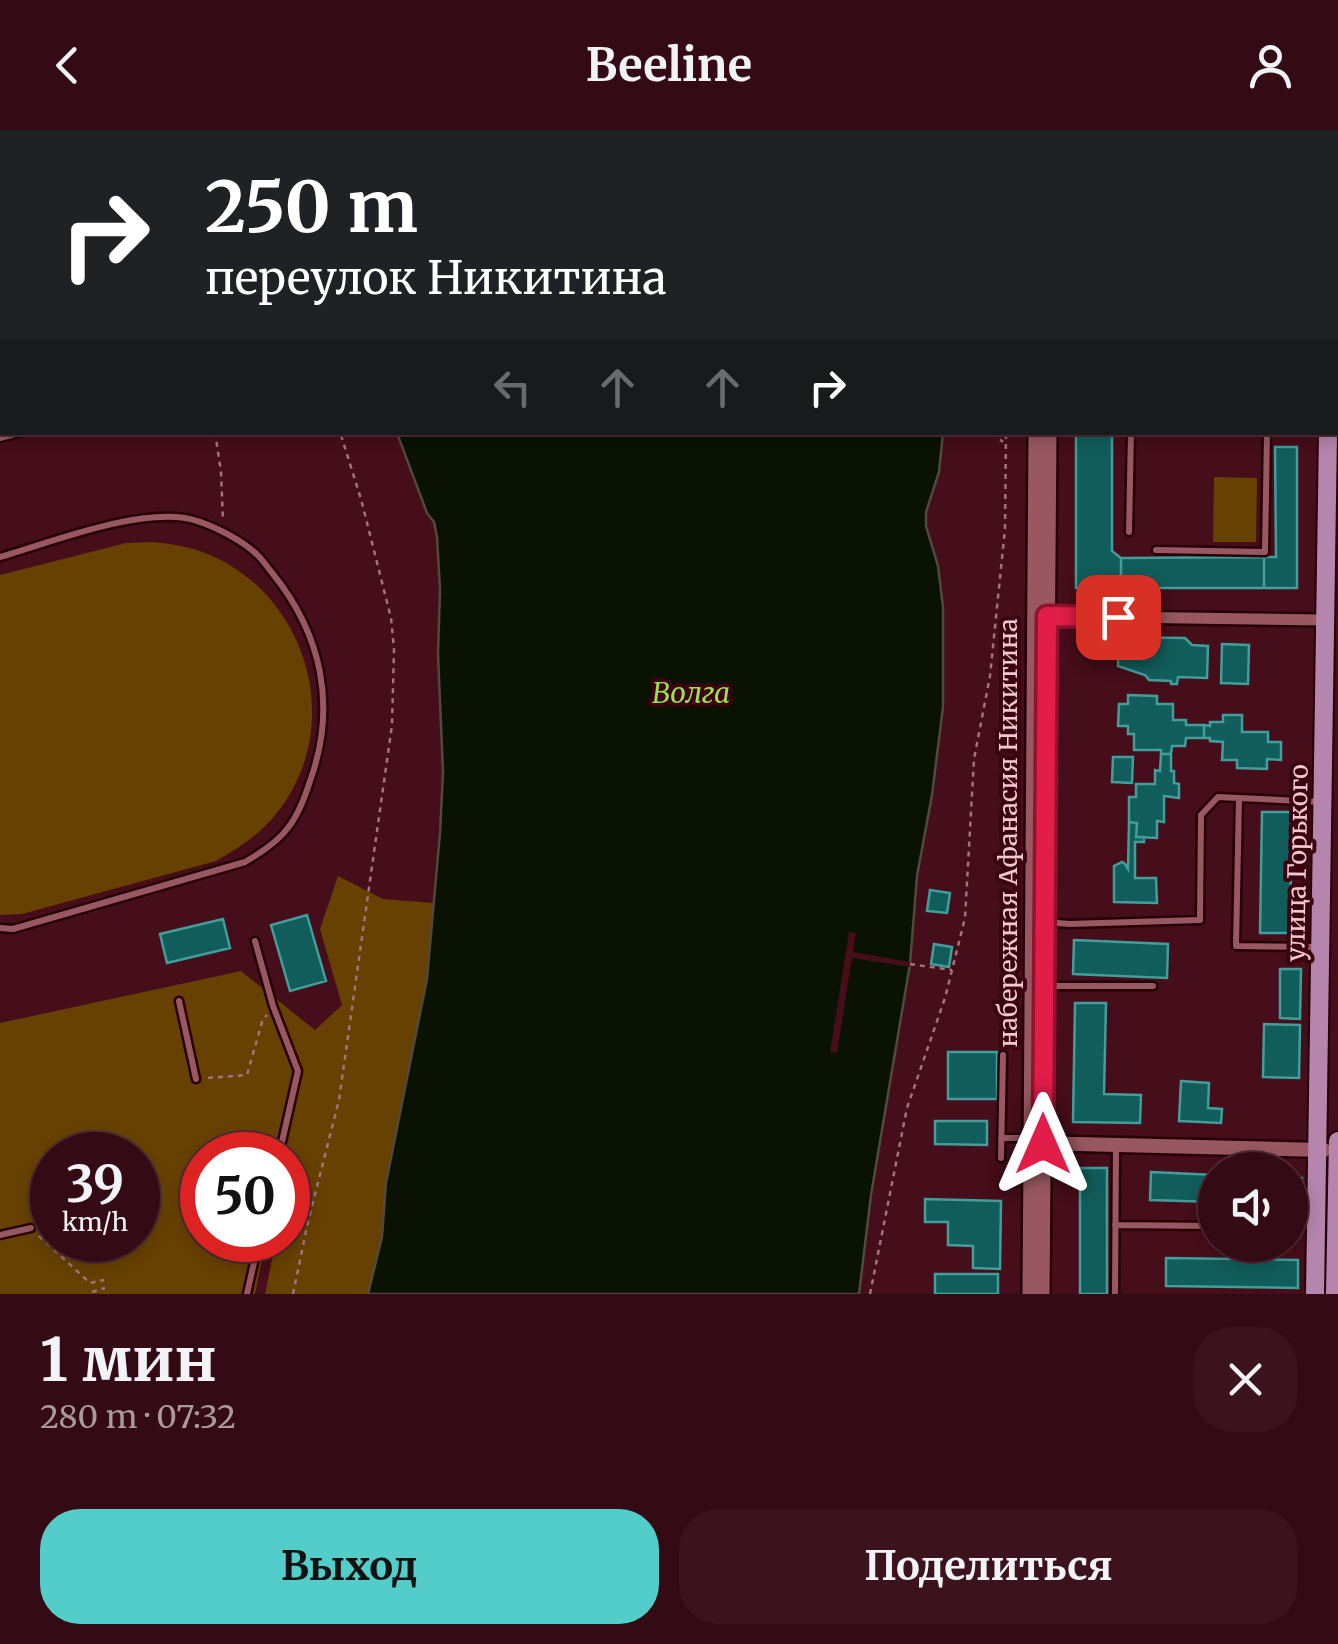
<!DOCTYPE html>
<html lang="ru">
<meta charset="utf-8">
<style>
:root{--surface:#340a14;--page:#3c131d;--text:#f1f3f6;--muted:#a99aa0;--line:#4e2b34;--accent:#53cdc9}
body{margin:0;font-family:Merriweather,serif;background:var(--page);color:var(--text);height:100vh;display:flex;flex-direction:column;font-size:38px;white-space:nowrap}
*{box-sizing:border-box;margin:0}
p{font-size:32px;color:var(--muted)}
.icon{flex:none;width:55px;height:55px;fill:none;stroke:currentColor;stroke-width:2;stroke-linecap:round;stroke-linejoin:round}
.map{position:relative;height:1164px;overflow:hidden}
.panel{display:flex;flex-direction:column;background:var(--surface);flex:1}
.panel>*{flex:none}
.top-card{position:absolute;left:0px;top:0px;width:1340px;height:305px;box-shadow:0 5px 15px #0003,0 0 0 2px var(--line);background:#202124;color:#fff;overflow:hidden}
.controls{position:absolute;left:1198px;top:1022px;display:grid;gap:20px}
.controls a{display:grid;place-items:center;width:110px;height:110px;border-radius:50%;background:var(--surface);box-shadow:0 5px 15px #0003,0 0 0 2px var(--line);font-size:50px}
.speed{position:absolute;left:30px;top:1002px;display:flex;gap:20px;font-size:50px;font-weight:700;text-align:center}
.speed>*{display:grid;place-content:center;width:130px;height:130px;border-radius:50%;background:var(--surface);box-shadow:0 5px 15px #0003,0 0 0 2px var(--line);line-height:1}
.speed small{font-size:25px;font-weight:400}
.speed .limit{border:15px solid #d22;background:#fff;color:#111}
.pin{position:absolute;display:grid;place-items:center;width:85px;height:85px;color:#fff;margin:-42px;border-radius:20px;box-shadow:0 5px 15px #0006}
.me{position:absolute;width:110px;margin:-55px;rotate:0deg;stroke-linejoin:round;filter:drop-shadow(0 0 8px #0008)}
.turn{display:flex;align-items:center;gap:35px;height:210px;padding:0 40px;font-size:45px}
.turn .icon{width:130px;height:130px;stroke-width:2.5}
.turn b{display:block;font-size:70px;line-height:85px}
.lanes{display:flex;align-items:center;height:95px;padding:0 40px;background:#0003;justify-content:center;gap:50px;direction:ltr}
.lanes .off{opacity:.35}
.round{display:grid;place-items:center;flex:none;width:105px;height:105px;border-radius:40px;background:var(--page)}
.summary{display:flex;align-items:center;justify-content:space-between;height:170px;padding:0 40px}
h1{font-size:60px;font-weight:700;line-height:75px}
.primary-button{display:flex;gap:20px;margin-top:auto;padding:20px 40px}
.primary-button a{flex:1;height:115px;border-radius:40px;background:var(--accent);color:#111;font-size:40px;font-weight:700;line-height:115px;text-align:center}
.primary-button a+a{background:var(--page);color:var(--text)}
header{display:flex;justify-content:space-between;align-items:center;height:130px;padding:0 40px;background:var(--surface);font-size:45px;font-weight:700}
.map>svg:first-child{display:block}
</style>
<header><svg class="icon" aria-label="back" viewBox="0 0 24 24"><path d="M15 5l-7 7 7 7"/></svg>Beeline<svg class="icon" aria-label="person" viewBox="0 0 24 24"><circle cx="12" cy="8" r="4"/><path d="M4 21q1-7 8-7t8 7"/></svg></header>
<div class="map">
<svg width="1338" height="1164" viewBox="0 0 1338 1164">
<rect width="100%" height="100%" fill="#460d1a"/>
<!-- green -->
<path fill="#674102" fill-rule="evenodd" d="M1214 347 1257 348 1256 412H1213Z
M153 412C170 414 188 416 205 423 308 463 347 597 276 684 260 704 239 718 216 731L22 784 0 785V445L126 413Z
M338 746 383 769 434 773 427 849 386 1053 382 1107 368 1164H265L276 1110H288V1025H202V1110H266L255 1164H0V893L241 841 315 900 342 875 320 799ZM52 1025H138V1110H52Z"/>
<!-- water -->
<path fill="#0a1204" stroke="#4f4940" stroke-width="2.5" d="M319 0H938V2H319Z
M397 303H943L939 342 926 382V396L938 436 943 477V577L932 665 917 746 910 834 871 1065 859 1164H368L382 1107 386 1053 427 849 440 703 443 642 438 524 440 460 437 407 434 392 427 383Z"/>
<!-- pier -->
<path fill="#460d1a" d="M849 802 856 803 853 822 910 832V837L852 828 837 923 830 922Z"/>
<!-- building -->
<path fill="#115d5b" stroke="#429e9b" stroke-width="2.5" d="M1076 302H1112V421L1121 428V458H1076Z
M1275 317H1297V458H1264V427H1276Z
M1264 427V458H1121V428Z
M1118 507 1185 508 1192 515 1208 516 1207 548 1178 547 1177 554H1171V551L1149 550 1145 545 1118 536Z
M1222 514 1249 515 1248 554 1221 553Z
M1128 565 1157 566V574H1173V590H1186V595H1204V608H1186L1185 616H1172L1171 624H1161V620H1134V604H1128V596H1118L1119 574H1128Z
M1223 585H1242V602H1268V612H1281V630L1267 629V639L1237 638V630H1222L1223 612 1210 611V608H1204V595L1210 596V592H1223Z
M1161 624H1171V641H1174V653L1179 654V668L1164 666V692L1157 691V708L1136 707 1137 693 1129 692V667H1136V654H1155V640L1160 641Z
M1113 627H1133L1132 653 1112 652Z
M1262 682H1292L1290 803H1260Z
M1129 692 1137 693 1136 707H1144V712H1135V748H1156L1157 773 1114 772V736L1122 732 1125 734 1128 739Z
M930 760 950 763 947 783 927 781Z
M307 785 326 851 290 861 271 795Z
M223 789 230 818 167 833 160 804Z
M1074 810 1168 814 1167 848 1073 844Z
M934 814 952 817 949 837 931 834Z
M1280 839H1301L1300 889 1280 888Z
M1075 873H1106L1104 964 1141 965 1140 993 1073 992Z
M1264 894 1300 895 1299 948 1263 947Z
M948 922H997V969H948Z
M1181 951 1209 953 1208 978 1222 979 1221 993 1179 991Z
M935 991H987V1015L935 1014Z
M1080 1038H1107V1164H1080Z
M1151 1042 1215 1045V1072L1150 1070Z
M1290 1048H1302L1301 1076 1290 1075Z
M925 1069 1001 1071 1000 1139 973 1138V1116L948 1115V1092H925Z
M1166 1128 1298 1130V1158L1166 1156Z
M935 1144H998V1164H935Z"/>
<g fill="none" stroke-linecap="round" stroke-linejoin="round">
<defs>
<path id="service" d="M1080 2 1082 0
M1107 2 1108 0
M1329 2V0
M1338 69V70
M0 308 22 302
M1129 402 1131 302
M1156 420 1265 422 1267 302
M0 427C52 412 133 380 185 388 205 391 238 408 253 421 261 427 267 437 273 444 322 505 337 577 310 651 305 667 298 686 287 699 276 713 260 723 245 732L13 799 0 798
M1046 792 1069 794 1200 790 1201 685 1218 667 1239 668
M255 811 273 876 298 941 279 1025
M1318 817 1236 816 1239 668 1321 672
M1045 856H1153
M179 871 196 949
M1001 1008H1022L1029 1012
M1001 1028 1003 925
M1115 1095 1215 1096
M1290 1096H1294
M0 1105 31 1098
M247 1164 259 1110
M1115 1164 1116 1015"/>
<path id="minor" d="M0 34H2
M1047 486 1325 490"/>
<path id="tertiary" d="M1036 1013 1324 1020"/>
<path id="secondary" d="M1030 1164 1036 302
M1042 1164 1049 302"/>
<path id="primary" d="M1061 0 1062 2
M1039 2V0
M1315 1164 1328 302
M1335 1164 1338 1011"/>
</defs>
<!-- service casing -->
<use href="#service" stroke="#250007" stroke-width="11"/>
<!-- minor casing -->
<use href="#minor" stroke="#250007" stroke-width="16"/>
<!-- tertiary casing -->
<use href="#tertiary" stroke="#250007" stroke-width="19"/>
<!-- secondary casing -->
<use href="#secondary" stroke="#250007" stroke-width="20"/>
<!-- primary casing -->
<use href="#primary" stroke="#250007" stroke-width="22"/>
<!-- path -->
<path stroke="#a2747b" stroke-width="2.5" stroke-dasharray="5 5" stroke-linecap="butt" d="M971 0V2
M996 0V2
M1270 0 1274 2
M0 215H2
M215 302 221 342 223 391
M982 302 996 306 1003 312
M910 834 952 840
M208 948 247 945 262 892 267 885
M39 1106 90 1153 104 1150
M92 1162 105 1158
M293 1164 308 1092 339 970 392 595 394 519 391 488 361 369 340 302
M870 1164 907 978 945 868 965 788 974 629 990 546 1005 399 1006 302"/>
<!-- service -->
<use href="#service" stroke="#995861" stroke-width="6"/>
<!-- minor -->
<use href="#minor" stroke="#995861" stroke-width="11"/>
<!-- tertiary -->
<use href="#tertiary" stroke="#995861" stroke-width="14"/>
<!-- secondary -->
<use href="#secondary" stroke="#995861" stroke-width="15"/>
<!-- primary -->
<use href="#primary" stroke="#b585ad" stroke-width="18"/>
</g>
<g fill="none" stroke-linecap="round" stroke-linejoin="round">
<defs>
<path id="route" d="M1043 1014 1047 486 1118 487"/>
</defs>
<!-- route casing -->
<use href="#route" stroke="#92132f" stroke-width="25"/>
<!-- route -->
<use href="#route" stroke="#e11d48" stroke-width="18"/>
</g>
<g text-anchor="middle" stroke-width="8" stroke-linejoin="round" paint-order="stroke">
<!-- street labels -->
<g font-size="25" fill="#f0cacd" stroke="#3b0211">
<text transform="translate(1008 703) rotate(-90)" y="9">набережная Афанасия Никитина</text>
<text transform="translate(1297 733) rotate(-89)" y="9">улица Горького</text>
</g>
<!-- water labels -->
<g font-size="28" font-style="italic" fill="#9ae34e" stroke="#3b0211">
<text x="691" y="573">Волга</text>
</g>
</g>
</svg>
<div class="controls">
<a><svg class="icon" aria-label="sound" viewBox="0 0 24 24"><path d="M4 9h4l5-4v14l-5-4H4zM17 9q2 3 0 6"/></svg></a>
</div>
<div class="speed"><div>39<small>km/h</small></div><div class="limit">50</div></div>
<div class="pin" style="left:1118px;top:487px;background:#d93025"><svg class="icon" aria-label="arrive" viewBox="0 0 24 24"><path d="M6 21V4h12l-3 4 3 4H6"/></svg></div>
<svg class="me" style="left:1043px;top:1014px" viewBox="-20 -20 40 40"><path d="M0-17L14 15 0 8-14 15z" fill="#e11d48" stroke="#fff" stroke-width="4"/></svg>
<div class="top-card">
<div class="turn"><svg class="icon" aria-label="right" viewBox="0 0 24 24"><path d="M7 20v-9h11M14 6l5 5-5 5"/></svg><div><b>250 m</b>переулок Никитина</div></div>
<div class="lanes"><svg class="icon off" aria-label="left" viewBox="0 0 24 24"><path d="M17 20v-9H6M10 6l-5 5 5 5"/></svg><svg class="icon off" aria-label="ahead" viewBox="0 0 24 24"><path d="M12 20V5M6 11l6-6 6 6"/></svg><svg class="icon off" aria-label="ahead" viewBox="0 0 24 24"><path d="M12 20V5M6 11l6-6 6 6"/></svg><svg class="icon" aria-label="right" viewBox="0 0 24 24"><path d="M7 20v-9h11M14 6l5 5-5 5"/></svg></div>
</div>
</div>
<section class="panel">
<div class="summary"><div><h1>1 мин</h1><p>280 m · 07:32</p></div><a class="round"><svg class="icon" aria-label="close" viewBox="0 0 24 24"><path d="M6 6l12 12M18 6L6 18"/></svg></a></div>
<div class="primary-button"><a>Выход</a><a>Поделиться</a></div>
</section>
